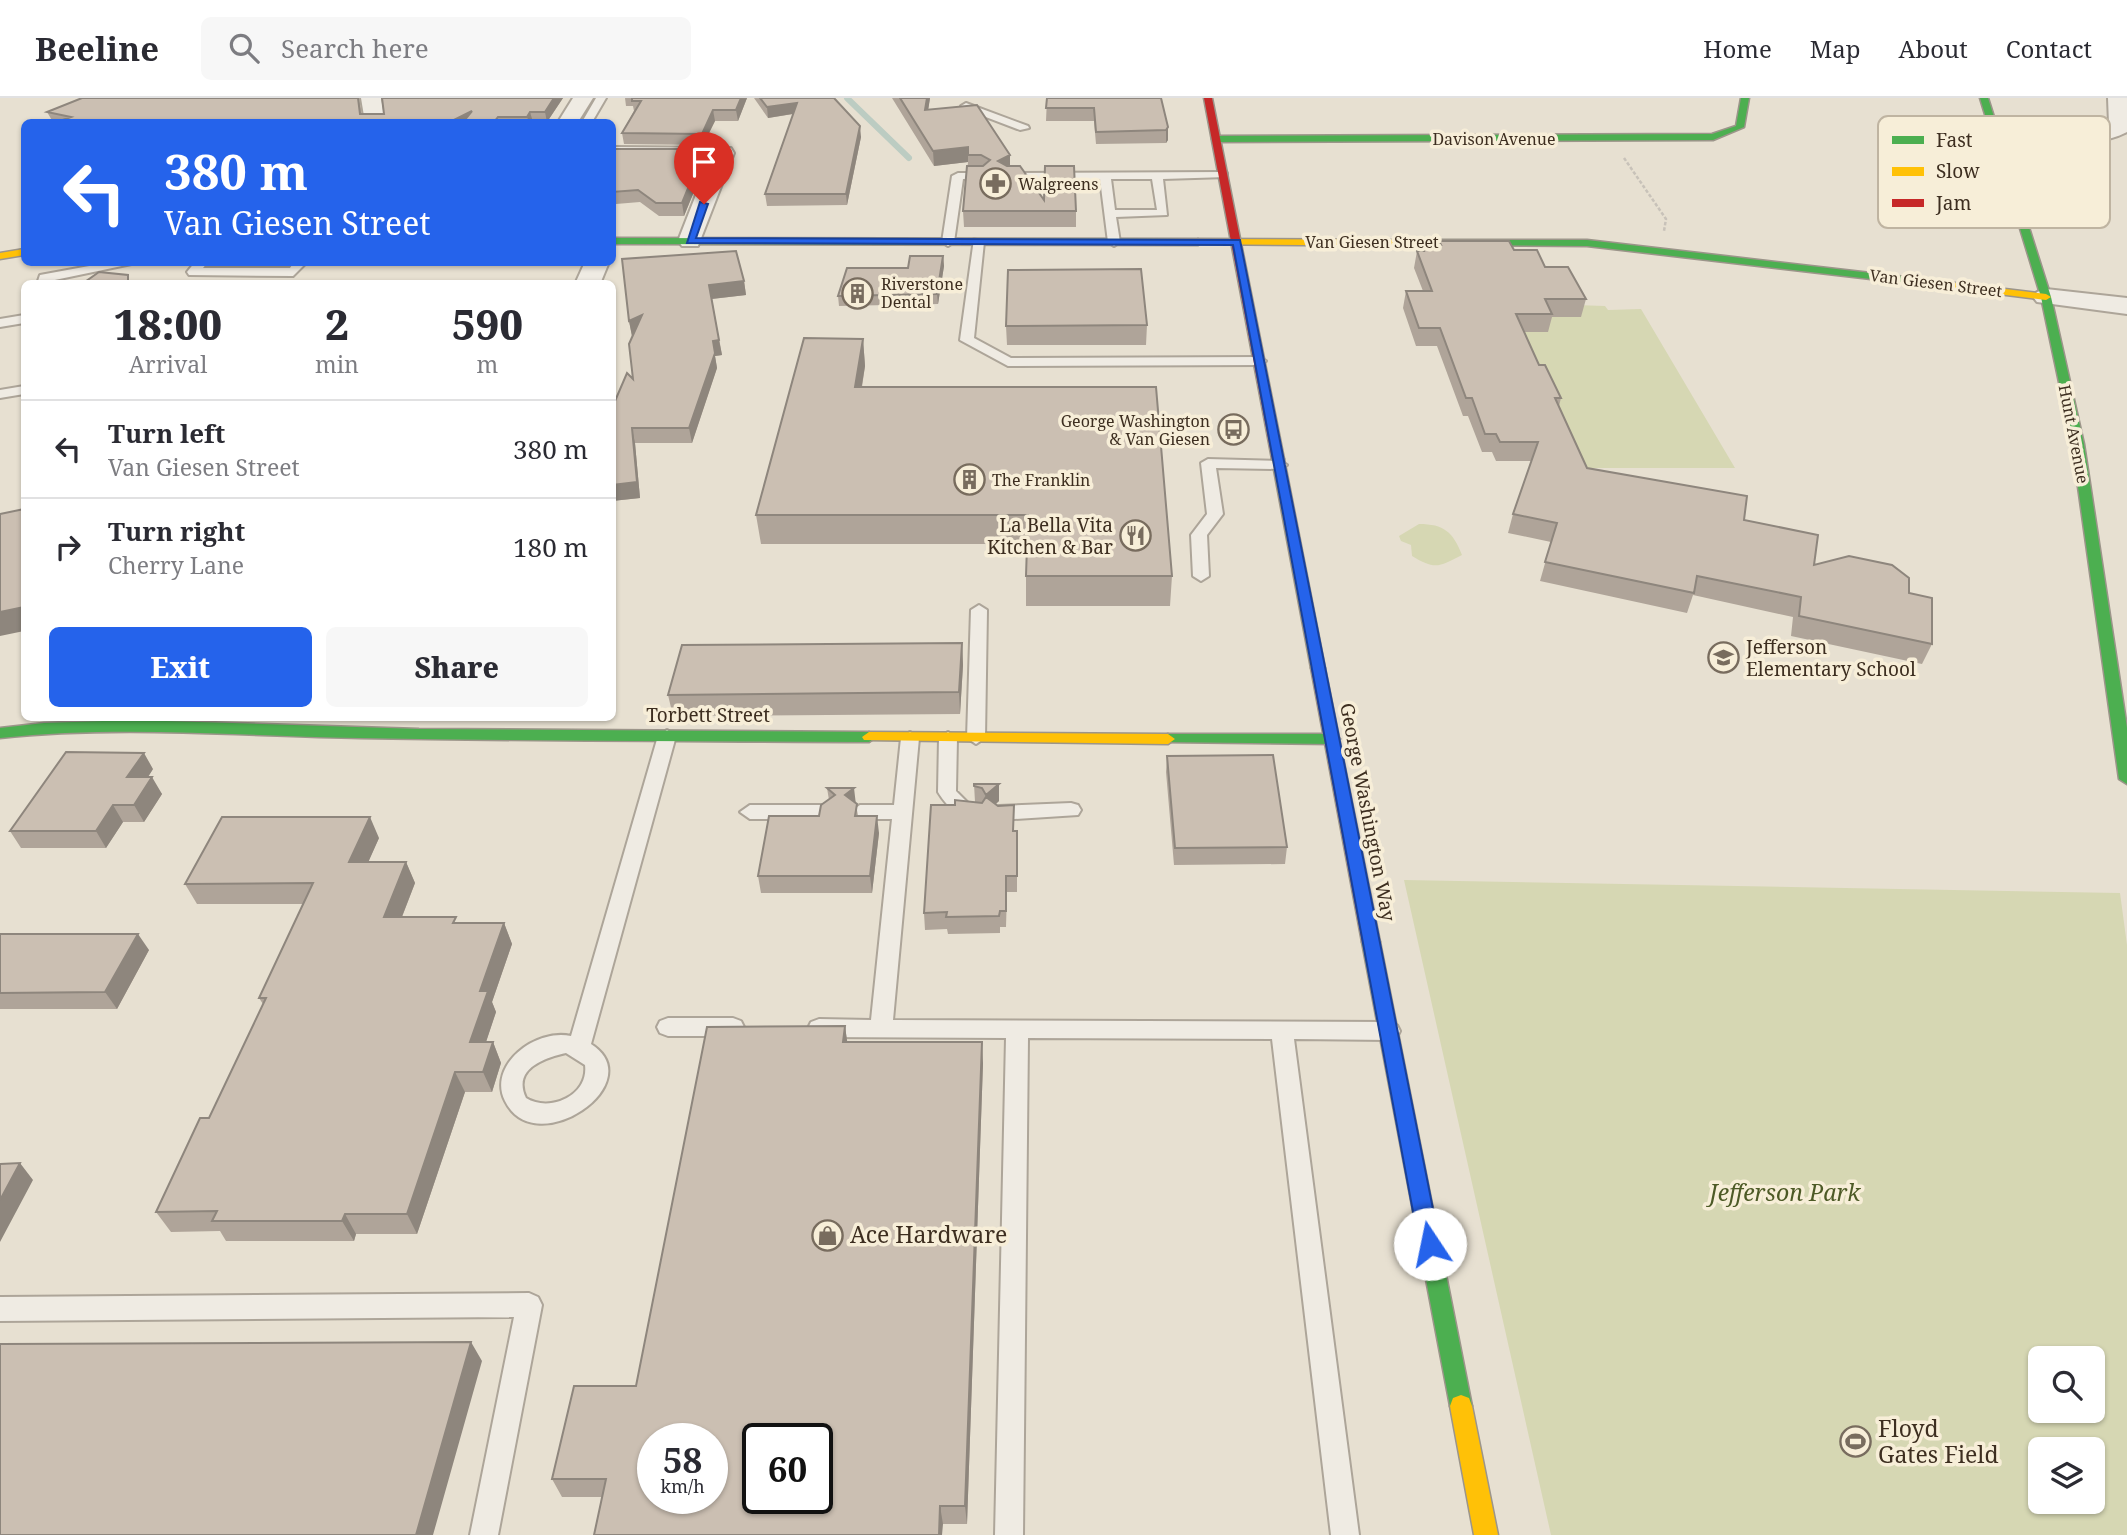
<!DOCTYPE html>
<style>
:root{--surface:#fff;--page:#f7f7f7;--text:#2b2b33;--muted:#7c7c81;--line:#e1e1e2;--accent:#2563eb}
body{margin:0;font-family:"Noto Serif",serif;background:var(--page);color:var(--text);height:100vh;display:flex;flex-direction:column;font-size:26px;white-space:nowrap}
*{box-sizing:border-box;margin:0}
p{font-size:23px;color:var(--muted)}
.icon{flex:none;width:38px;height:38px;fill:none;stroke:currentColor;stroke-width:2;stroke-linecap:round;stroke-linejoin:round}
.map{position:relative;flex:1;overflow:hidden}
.drawer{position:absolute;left:21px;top:182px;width:595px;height:441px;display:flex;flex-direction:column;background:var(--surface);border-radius:10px;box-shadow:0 2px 5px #0004}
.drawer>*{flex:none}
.top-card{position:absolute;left:21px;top:21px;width:595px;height:147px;border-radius:10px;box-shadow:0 2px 5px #0004;background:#2563eb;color:#fff;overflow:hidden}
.controls{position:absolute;left:2028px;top:1248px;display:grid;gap:14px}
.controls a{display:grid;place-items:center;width:77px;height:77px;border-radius:10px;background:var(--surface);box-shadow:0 2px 5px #0004;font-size:35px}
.speed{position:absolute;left:637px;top:1325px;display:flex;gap:14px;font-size:35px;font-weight:700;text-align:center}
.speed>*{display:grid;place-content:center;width:91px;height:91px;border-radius:50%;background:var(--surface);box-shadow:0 2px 5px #0004;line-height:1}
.speed small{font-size:18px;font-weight:400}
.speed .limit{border:4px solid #111;border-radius:10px;background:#fff;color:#111}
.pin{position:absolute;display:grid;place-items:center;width:60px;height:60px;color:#fff;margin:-72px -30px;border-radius:50% 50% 50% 0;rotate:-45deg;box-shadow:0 0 7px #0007}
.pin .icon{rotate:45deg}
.me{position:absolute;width:77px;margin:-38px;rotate:349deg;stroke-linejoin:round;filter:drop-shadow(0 0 5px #0008)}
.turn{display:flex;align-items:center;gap:24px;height:147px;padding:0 28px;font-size:32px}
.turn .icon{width:91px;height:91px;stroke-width:2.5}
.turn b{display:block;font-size:49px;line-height:60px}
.eta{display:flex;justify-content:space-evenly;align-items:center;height:119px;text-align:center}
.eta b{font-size:42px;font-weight:800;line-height:49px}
.cta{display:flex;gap:14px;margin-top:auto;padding:14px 28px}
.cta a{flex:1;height:80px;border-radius:10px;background:var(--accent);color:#fff;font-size:28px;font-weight:800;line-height:80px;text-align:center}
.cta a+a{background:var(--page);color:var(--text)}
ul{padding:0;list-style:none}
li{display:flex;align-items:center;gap:21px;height:98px;padding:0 28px;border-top:2px solid var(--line)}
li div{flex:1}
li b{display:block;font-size:26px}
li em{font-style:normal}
header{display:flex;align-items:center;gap:42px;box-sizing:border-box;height:98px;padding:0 35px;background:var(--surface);border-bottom:2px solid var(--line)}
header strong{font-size:33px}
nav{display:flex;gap:38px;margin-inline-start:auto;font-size:24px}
.search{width:490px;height:63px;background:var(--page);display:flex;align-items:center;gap:18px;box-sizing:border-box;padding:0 24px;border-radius:10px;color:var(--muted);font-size:26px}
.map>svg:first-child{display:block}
</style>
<header>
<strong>Beeline</strong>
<div class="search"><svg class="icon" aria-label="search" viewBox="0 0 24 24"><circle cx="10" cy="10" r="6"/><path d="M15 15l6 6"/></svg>Search here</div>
<nav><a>Home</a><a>Map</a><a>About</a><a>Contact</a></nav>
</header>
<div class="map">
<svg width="2127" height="1437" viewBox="0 0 2127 1437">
<rect width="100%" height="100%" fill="#e7e0d1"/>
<!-- green -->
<path fill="#d6d7b3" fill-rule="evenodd" d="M1575 207 1605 208 1608 212 1641 211 1735 370H1550L1512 234 1541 219Z
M1419 426C1444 426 1453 434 1462 457 1439 469 1435 472 1412 458L1411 447 1401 443 1399 438Z
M1404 782 2120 795 2127 847V1437H1551ZM2040 1260H2093V1312H2040ZM2040 1351H2093V1404H2040Z"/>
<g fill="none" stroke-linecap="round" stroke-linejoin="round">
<!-- stream -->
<path stroke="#bcccc2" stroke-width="6" d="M847 0 909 60"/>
<defs>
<path id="lane" d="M596 0H606L592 24H582Z
M966 5 1028 28 1029 30 1020 32 962 10 961 8Z
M1223 74 1227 75V79L1163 81 1167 117 1116 119 1120 144 1114 148 1108 144 1100 81H1007L1001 78 1007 75ZM1111 81H1152L1157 112H1115Z
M958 75H982L988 78 982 81H963L954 144 948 148 942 144 952 78Z
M974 141 984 144 974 240 1011 260 1259 259 1266 263 1259 267 1008 268 960 242Z
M111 164H141L50 183 49 186H37L40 177Z
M195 164H208L203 170H290L294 164H307L293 178 189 177 187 174Z
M24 217V225L0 229V221Z
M24 288V296L0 300V292Z
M1208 361 1280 363 1287 367 1280 371 1216 370 1223 416 1207 437 1209 478 1201 483 1193 478 1191 437 1207 416 1201 365Z
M979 507 987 512 985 640 976 646 967 640 971 512Z
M667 632 676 638 591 946C652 985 535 1065 505 1003 487 967 536 930 571 938L658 638ZM566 955 585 967C589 997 550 1015 526 1000 512 971 544 960 566 955Z
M910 634 919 640 893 922 1389 924 1397 927 1400 933 1397 939 1389 942 1294 941 1359 1437H1331L1272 941 1028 940 1023 1437H995L1006 940 819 939 811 936 808 930 811 924 819 921 871 922 892 721H860L850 714 860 707H894L901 640Z
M948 634 957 640 956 693 968 705 982 709 985 714 982 719C962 724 947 709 938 694L939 640Z
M1071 705 1078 707 1081 712 1078 717 999 722 989 715 999 708Z
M750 707H825L835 714 825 721H750L740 714Z
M668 920H733L741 923 744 929 741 935 733 938H668L660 935 657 929 660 923Z
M529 1195 538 1199 542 1207 498 1437H470L514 1219 0 1223V1199Z"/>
<path id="street" d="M361 0H381L385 24H365Z
M573 0H593L578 24H558Z
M2108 0H2127V34C2117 39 2107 42 2096 43 2077 45 1992 41 1983 28L1993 22 2060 30 2105 29 2109 26Z
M612 49 731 50 734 55 698 148H682L678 143 710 61H612Z
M585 164H609L600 186H575Z
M2046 191 2127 200V216L2037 204 2033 199 2037 194Z"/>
<path id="fast" d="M1741 0H1749L1744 29 1713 42 1216 44 1212 41 1216 38 1712 36 1736 28Z
M1980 0H1988L2051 199 2084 346 2127 630V686L2119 681 2072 346 2041 199Z
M612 140 1198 141 1203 144 1198 147 612 146Z
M1432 142H1587L1914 180 1919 183 1914 186 1587 148 1429 147 1427 145Z
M133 622 419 631 869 634 876 639 869 644C699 643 530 643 360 640 239 638 120 627 0 640V630L44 625Z
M1168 636H1333L1340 641 1333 646 1163 644 1161 641 1163 638Z
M1371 838 1377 839 1380 844 1472 1308 1469 1316 1461 1319 1453 1316 1450 1308 1362 844 1365 839Z"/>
<path id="slow" d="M1198 141 1432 142 1437 145 1432 148 1195 146 1193 144Z
M24 151V157L0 161V155Z
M1914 180 2046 196 2051 199 2046 202 1910 185V181Z
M1278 357 1284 361 1325 570 1318 574 1311 570 1272 361Z
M869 634 1168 636 1175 641 1168 646 864 642 862 639Z
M1461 1297 1469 1300 1472 1308 1498 1437H1474L1450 1308 1453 1300Z"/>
<path id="jam" d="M1204 0H1212L1284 361 1278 365 1272 361Z
M1318 566 1325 570 1380 844 1377 849H1365L1362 844 1311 570Z"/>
</defs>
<!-- lane casing -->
<use href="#lane" stroke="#ada599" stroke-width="4"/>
<!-- street casing -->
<use href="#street" stroke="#ada599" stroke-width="4"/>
<!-- fast casing -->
<use href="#fast" stroke="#9c958a" stroke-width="3"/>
<!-- slow casing -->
<use href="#slow" stroke="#9c958a" stroke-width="3"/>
<!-- jam casing -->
<use href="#jam" stroke="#9c958a" stroke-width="3"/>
<!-- path -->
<path stroke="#c8c2b9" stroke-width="2.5" stroke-dasharray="3.5 2" stroke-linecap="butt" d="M1624 60 1666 121 1664 133"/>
<!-- lane -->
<use href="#lane" fill="#efebe3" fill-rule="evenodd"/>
<!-- street -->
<use href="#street" fill="#efebe3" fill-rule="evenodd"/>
<!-- fast -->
<use href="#fast" fill="#4caf50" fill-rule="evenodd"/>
<!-- slow -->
<use href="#slow" fill="#ffc107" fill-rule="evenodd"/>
<!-- jam -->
<use href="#jam" fill="#c62828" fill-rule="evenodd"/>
</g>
<!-- wall -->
<path fill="#afa499" d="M359 0 362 16H384L382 0H563L547 24H53L47 14Z
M625 0H747L738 23H715L703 47 624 46 622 35 634 13 633 8H626Z
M754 0H834L861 39 847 107 767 108 765 96 793 16 768 20Z
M892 0H930L928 11 1010 68 1044 102 1076 113V129H964L963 113 968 64 934 68Z
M1047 0H1161L1168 42 1166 45 1096 46 1094 23H1046Z
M612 51 700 61 702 74 684 118H659L640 104 616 106 612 110Z
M1439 143 1514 152 1545 169 1586 201 1581 219H1552L1548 234H1524L1539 267 1561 300 1559 308 1587 370 1744 422 1814 467 1909 495 1932 546 1922 566 1791 538 1793 519 1693 497 1687 515 1540 483 1551 444 1508 435 1513 416 1532 363H1496L1492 354H1482L1468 318H1463L1437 248H1416L1403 210 1406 193H1423L1414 170 1417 153H1421L1422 147H1438Z
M943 158 944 168 938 206 839 208 838 198 908 170Z
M744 183 746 197 712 201 722 257 715 258 717 270 692 345H635L640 400 612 403 633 281V237L632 238 629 223Z
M1147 227 1146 247H1007L1006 228Z
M863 241 865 268 862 289 1172 478 1170 508H1026V478L1027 446H761L756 417Z
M962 545 963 567 960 616 673 618 668 597Z
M1167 658 1287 749 1285 766 1174 767 1166 674Z
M153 671 148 679 162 696 144 724H123L106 750H21L10 733Z
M974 686H999V703L996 706 1014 733H1017V794H1007L1006 829H1000V835L948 836 947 831 925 832 924 815 955 707 975 704Z
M827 690 856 706 858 718 879 735 872 795H761L758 778 819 718 829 702Z
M379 740 368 764H406L415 785 402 819 458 825H504L512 846 492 904 496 914 486 944H493L501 965 492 994H465L417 1136H356L354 1143H226L220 1133 171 1134 156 1114 209 1020 263 906 259 900 303 806H197L185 786Z
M0 836 149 852 117 911H0Z
M845 928 847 944 983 965 967 1426H943L602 1399H562L552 1381 636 1288Z"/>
<!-- shaded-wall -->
<path fill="#8e867d" d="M554 0H563L547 24 545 14Z
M741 0H747L738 23 736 12Z
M927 0H930L926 27 925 12Z
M797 5 798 15 768 20 767 9Z
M713 12 715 23 703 47 702 36Z
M472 13V24H450Z
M530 14 533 24H529L527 19Z
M860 28 861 39 847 107 846 96Z
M1168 29V42L1166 45V32Z
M968 49V64L934 68 933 53Z
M694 51 696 64 689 61Z
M1010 57V72L998 63Z
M700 61 702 74 684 118 682 105Z
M613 93 616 106 612 110V94Z
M943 158 944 168 938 206 937 196Z
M744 183 746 197 711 201 709 187Z
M642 217 644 232 632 238 629 223Z
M863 241 865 268 857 317 855 289Z
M719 242 722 257 715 258 717 270 692 345 689 330 713 243Z
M632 330 635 345 640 400 612 403V387Z
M24 509V533L0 538V514Z
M962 545 963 567 960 616 959 594Z
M144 655 153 671 137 696 127 679Z
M152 679 162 696 144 724 134 707Z
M999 686V703L987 713 986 697Z
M854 690 856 707 845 697Z
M113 707 123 724 106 750 96 733Z
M877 718 879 735 872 795 870 778Z
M370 719 379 740 359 785 349 764Z
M406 764 415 785 394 839 384 819Z
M504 825 512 846 492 904 496 914 479 965 470 944 480 893Z
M138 836 149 852 117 911 105 894Z
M845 928 848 949 843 944Z
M493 944 501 965 492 994 483 974Z
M982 944 983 965 967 1426 965 1408Z
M455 974 465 994 417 1136 407 1116Z
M20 1065 33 1082 0 1144V1102Z
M345 1116 356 1136 354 1143 342 1123Z
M471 1244 482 1263 433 1437H416Z
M940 1408 943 1426 942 1437H939Z"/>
<!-- building -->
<path fill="#cbbfb2" stroke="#8e867d" stroke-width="2" fill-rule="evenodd" d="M82 0H358L360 16H384L382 0H554L545 14H530L527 19H498L494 24H463L472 13 450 24H57L71 19 47 14Z
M632 0H741L736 12H713L702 36 622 35 641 3H632Z
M760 0H834L860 28 846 96H765L797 5 767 9Z
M900 0H927L925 12 977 7 1010 57 998 63 1007 68H1020L1044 102 1045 68H1074L1076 113H963L967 68H983L990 62 981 57H968V49L933 53Z
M1047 0H1161L1168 29 1166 32 1096 34 1094 10H1046Z
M612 51H694L689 61H700L682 105H656L638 92 612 94Z
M1439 143H1509L1514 152H1537L1545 169H1568L1586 201H1545L1552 216H1516L1539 267H1545L1561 300H1555L1587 370 1747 398 1744 422 1818 437 1814 467 1849 458 1892 467 1909 480V495L1932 500V546L1799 518 1801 499 1697 478 1694 495 1545 464 1557 425 1513 416 1538 344H1500L1496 336H1485L1472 300H1466L1440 230H1419L1406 193H1432L1417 153H1424L1422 147H1441Z
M736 153 744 183 709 187 719 242 713 243 715 255 689 330H632L637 384 612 387V310L627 275 633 281 629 246 642 217 629 223 622 161Z
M910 158H943L937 196 838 198 847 170H908Z
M1141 171 1147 227 1006 228 1008 172Z
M99 174 128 177V186H82Z
M804 240 863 241 855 289H1156L1172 478H1026L1028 417H756Z
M24 411V509L0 514V416Z
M962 545 959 594 668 597 682 547Z
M66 654 144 655 127 679H152L134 707H113L96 733H10Z
M1273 657 1287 749 1175 750 1167 658Z
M974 686H999L986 697 982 690 974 688Z
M827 690H854L845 697 857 706 855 718H877L870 778H758L769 718H819L821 707 835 697Z
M986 699 998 708 1014 707 1013 733H1017V778H1006V813H1000L999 818 946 819 947 814 924 815 931 707H955V702L982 705Z
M222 719H370L349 764H406L384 819H456L453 825H504L480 893H488L470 944H493L483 974H455L407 1116H345L342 1123H212L217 1113 156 1114 200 1020H209L266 900H259L313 785 185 786Z
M0 836H138L105 894 0 895Z
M845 928 843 944H982L965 1408H940L939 1437H594L606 1381H552L574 1288H636L707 929ZM653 1340H712V1400H653ZM758 1340H817V1400H758Z
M20 1065 0 1102V1066Z
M471 1244 416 1437H0V1246Z"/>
<!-- route -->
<path fill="#2563eb" stroke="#184099" stroke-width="2" d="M700 104 708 106 696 140 1240 142 1440 1146 1437 1152 1430 1155 1422 1152 1419 1146 1233 147 687 145Z"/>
<!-- icons -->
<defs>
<symbol id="pharmacy-ring" viewBox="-11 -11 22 22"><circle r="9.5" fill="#f7eed8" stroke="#786c5e" stroke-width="1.5"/><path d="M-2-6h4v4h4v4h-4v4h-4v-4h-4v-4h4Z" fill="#786c5e"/></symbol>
<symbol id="building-ring" viewBox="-11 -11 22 22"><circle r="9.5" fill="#f7eed8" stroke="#786c5e" stroke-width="1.5"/><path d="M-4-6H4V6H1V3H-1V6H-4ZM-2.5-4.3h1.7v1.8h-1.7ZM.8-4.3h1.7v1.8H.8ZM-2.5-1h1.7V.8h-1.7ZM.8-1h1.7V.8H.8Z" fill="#786c5e"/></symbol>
<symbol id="bus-ring" viewBox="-11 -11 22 22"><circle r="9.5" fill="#f7eed8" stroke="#786c5e" stroke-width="1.5"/><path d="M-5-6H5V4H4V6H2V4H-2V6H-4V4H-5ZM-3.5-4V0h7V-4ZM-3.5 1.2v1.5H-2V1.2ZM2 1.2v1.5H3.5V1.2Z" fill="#786c5e"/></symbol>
<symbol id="restaurant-ring" viewBox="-11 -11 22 22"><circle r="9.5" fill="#f7eed8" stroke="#786c5e" stroke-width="1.5"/><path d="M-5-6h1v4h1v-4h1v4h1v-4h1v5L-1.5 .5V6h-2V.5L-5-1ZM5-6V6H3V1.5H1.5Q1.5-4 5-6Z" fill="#786c5e"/></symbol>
<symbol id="school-ring" viewBox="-11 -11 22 22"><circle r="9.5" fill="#f7eed8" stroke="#786c5e" stroke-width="1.5"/><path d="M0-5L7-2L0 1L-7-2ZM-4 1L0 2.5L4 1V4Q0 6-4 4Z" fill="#786c5e"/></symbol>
<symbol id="shop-ring" viewBox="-11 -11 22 22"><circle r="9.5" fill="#f7eed8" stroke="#786c5e" stroke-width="1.5"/><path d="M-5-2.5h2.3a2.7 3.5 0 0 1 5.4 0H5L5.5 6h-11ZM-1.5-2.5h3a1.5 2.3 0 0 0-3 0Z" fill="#786c5e"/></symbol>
<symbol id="stadium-ring" viewBox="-11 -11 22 22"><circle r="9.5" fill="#f7eed8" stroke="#786c5e" stroke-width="1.5"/><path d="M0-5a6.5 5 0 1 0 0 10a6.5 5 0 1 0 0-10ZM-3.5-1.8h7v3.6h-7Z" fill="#786c5e"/></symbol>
</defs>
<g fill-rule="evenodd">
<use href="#pharmacy-ring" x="978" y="68" width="35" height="35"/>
<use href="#building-ring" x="840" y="178" width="35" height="35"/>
<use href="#bus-ring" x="1216" y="314" width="35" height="35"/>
<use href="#building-ring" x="952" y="364" width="35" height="35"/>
<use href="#restaurant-ring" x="1118" y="420" width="35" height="35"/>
<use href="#school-ring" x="1706" y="542" width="35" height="35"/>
<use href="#shop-ring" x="810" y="1120" width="35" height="35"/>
<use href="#stadium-ring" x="1838" y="1326" width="35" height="35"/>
</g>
<g text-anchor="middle" stroke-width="7" stroke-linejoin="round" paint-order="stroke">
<!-- far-street labels -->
<g font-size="16" fill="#3d2e20" stroke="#f7eed8">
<text x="1494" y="47">Davison Avenue</text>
<text x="1372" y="150">Van Giesen Street</text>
<text transform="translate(1936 185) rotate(7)" y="6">Van Giesen Street</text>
<text transform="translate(2074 336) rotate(79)" y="6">Hunt Avenue</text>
</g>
<!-- far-poi labels -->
<g font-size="16" fill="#3d2e20" stroke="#f7eed8" text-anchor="start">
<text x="1018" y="92">Walgreens</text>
<text x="881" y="192">Riverstone<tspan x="881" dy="18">Dental</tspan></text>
<text x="1210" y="329" text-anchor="end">George Washington<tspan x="1210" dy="18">&amp; Van Giesen</tspan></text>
<text x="992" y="388">The Franklin</text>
</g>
<!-- poi labels -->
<g font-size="19" fill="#3d2e20" stroke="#f7eed8" text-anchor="end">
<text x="1113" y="434">La Bella Vita<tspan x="1113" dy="22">Kitchen &amp; Bar</tspan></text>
<text x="1746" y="556" text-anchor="start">Jefferson<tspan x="1746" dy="22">Elementary School</tspan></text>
</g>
<!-- street labels -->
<g font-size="19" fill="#3d2e20" stroke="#f7eed8">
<text x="708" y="624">Torbett Street</text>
<text transform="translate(1368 714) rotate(79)" y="7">George Washington Way</text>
</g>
<!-- near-park labels -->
<g font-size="23" font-style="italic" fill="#4d5a26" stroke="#f7eed8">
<text x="1785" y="1103">Jefferson Park</text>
</g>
<!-- near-poi labels -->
<g font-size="23" fill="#3d2e20" stroke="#f7eed8" text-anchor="start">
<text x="850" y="1145">Ace Hardware</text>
<text x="1878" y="1339">Floyd<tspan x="1878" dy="26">Gates Field</tspan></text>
</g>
</g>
<!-- legend -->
<rect x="1878" y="18" width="232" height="112" rx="10" fill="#f7eed8" stroke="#bfb4a1" stroke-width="2"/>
<rect x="1892" y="38" width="32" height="8" fill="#4caf50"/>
<rect x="1892" y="69" width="32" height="9" fill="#ffc107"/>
<rect x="1892" y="101" width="32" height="8" fill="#c62828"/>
<g font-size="19" fill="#3d2e20">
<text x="1936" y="49">Fast</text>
<text x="1936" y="80">Slow</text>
<text x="1936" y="112">Jam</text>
</g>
</svg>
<div class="controls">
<a><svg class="icon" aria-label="search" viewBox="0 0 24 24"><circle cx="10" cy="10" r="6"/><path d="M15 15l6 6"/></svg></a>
<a><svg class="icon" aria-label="layers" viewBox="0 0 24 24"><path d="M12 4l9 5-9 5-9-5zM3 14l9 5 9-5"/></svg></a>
</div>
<div class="speed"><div>58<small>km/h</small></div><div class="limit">60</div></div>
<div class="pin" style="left:704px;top:106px;background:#d93025"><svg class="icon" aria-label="arrive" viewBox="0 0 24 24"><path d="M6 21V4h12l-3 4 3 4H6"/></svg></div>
<svg class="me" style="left:1430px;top:1146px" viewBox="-20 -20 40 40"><circle r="19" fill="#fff"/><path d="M0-13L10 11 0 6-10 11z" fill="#2563eb"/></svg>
<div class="top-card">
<div class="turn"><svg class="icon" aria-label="left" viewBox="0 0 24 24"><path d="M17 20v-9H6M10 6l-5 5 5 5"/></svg><div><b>380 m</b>Van Giesen Street</div></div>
</div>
<section class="drawer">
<div class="eta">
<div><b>18:00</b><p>Arrival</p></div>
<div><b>2</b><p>min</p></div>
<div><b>590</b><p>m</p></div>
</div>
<ul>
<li><svg class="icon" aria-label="left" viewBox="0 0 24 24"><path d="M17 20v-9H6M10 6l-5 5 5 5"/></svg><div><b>Turn left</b><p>Van Giesen Street</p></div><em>380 m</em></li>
<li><svg class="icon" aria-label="right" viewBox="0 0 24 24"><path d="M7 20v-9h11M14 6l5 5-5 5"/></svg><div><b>Turn right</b><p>Cherry Lane</p></div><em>180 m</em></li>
</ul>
<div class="cta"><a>Exit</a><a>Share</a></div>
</section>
</div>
